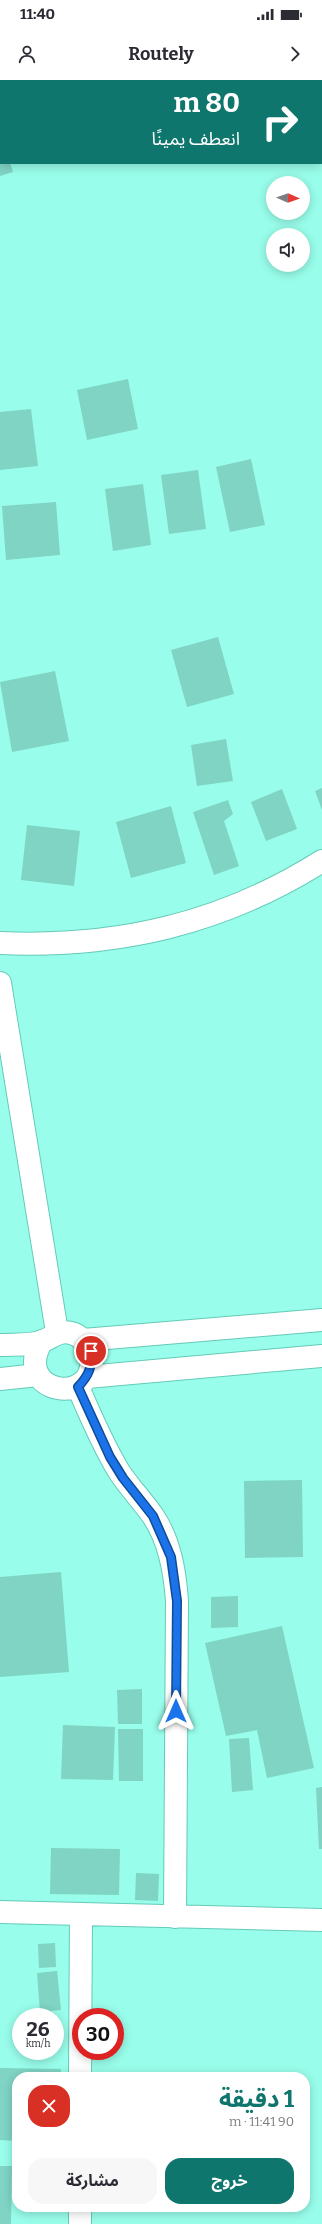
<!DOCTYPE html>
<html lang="ar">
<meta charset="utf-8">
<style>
:root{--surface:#fff;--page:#f7f7f7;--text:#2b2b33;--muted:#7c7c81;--accent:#0f766e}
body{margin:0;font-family:Bitter,"Noto Sans Arabic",serif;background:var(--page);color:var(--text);direction:rtl;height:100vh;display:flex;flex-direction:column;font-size:15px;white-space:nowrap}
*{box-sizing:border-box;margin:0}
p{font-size:13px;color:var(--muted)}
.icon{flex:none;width:22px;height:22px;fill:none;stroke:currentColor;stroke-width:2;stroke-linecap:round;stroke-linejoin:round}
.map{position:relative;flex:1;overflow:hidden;direction:ltr}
.panel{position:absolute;left:12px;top:1992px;width:298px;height:140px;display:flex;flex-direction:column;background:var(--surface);border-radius:16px;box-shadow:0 2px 10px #0003;direction:rtl}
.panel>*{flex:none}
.top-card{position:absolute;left:0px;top:0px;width:322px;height:84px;box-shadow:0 2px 10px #0003;direction:rtl;background:#0f766e;color:#fff;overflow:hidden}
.needle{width:26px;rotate:92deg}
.buttons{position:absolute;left:266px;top:96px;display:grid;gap:8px}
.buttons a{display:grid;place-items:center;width:44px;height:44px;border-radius:50%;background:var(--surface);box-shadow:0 2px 10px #0003;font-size:20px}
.speed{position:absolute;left:12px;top:1928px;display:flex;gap:8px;font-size:20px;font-weight:700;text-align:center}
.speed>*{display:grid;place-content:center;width:52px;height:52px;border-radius:50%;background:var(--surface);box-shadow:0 2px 10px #0003;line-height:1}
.speed small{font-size:10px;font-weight:400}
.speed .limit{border:6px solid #d22;background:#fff;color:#111}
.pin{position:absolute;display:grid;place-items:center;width:34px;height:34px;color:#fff;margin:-17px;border:2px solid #fff;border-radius:50%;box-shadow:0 1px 4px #0007}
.me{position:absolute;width:44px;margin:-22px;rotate:0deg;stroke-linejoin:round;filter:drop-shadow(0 0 3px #0008)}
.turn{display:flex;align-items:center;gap:14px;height:84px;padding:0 16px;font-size:18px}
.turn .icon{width:52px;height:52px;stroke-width:2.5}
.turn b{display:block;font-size:28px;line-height:34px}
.round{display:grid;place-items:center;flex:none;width:42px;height:42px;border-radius:16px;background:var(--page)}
.head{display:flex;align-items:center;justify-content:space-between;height:68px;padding:0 16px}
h1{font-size:24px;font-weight:700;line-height:30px;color:var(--accent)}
.button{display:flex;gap:8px;margin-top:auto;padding:8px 16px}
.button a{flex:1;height:46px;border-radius:16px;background:var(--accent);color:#fff;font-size:16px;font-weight:700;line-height:46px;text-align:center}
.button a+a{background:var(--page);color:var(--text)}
.status{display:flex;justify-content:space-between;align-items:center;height:28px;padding:0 20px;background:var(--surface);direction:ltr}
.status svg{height:11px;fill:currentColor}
header{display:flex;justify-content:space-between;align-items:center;height:52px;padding:0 16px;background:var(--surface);font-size:18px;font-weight:700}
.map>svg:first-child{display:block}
</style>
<div class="status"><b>11:40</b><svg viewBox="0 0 49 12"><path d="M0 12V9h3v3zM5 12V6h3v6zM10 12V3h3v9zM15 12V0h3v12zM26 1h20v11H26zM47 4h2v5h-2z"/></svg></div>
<header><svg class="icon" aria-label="forward" viewBox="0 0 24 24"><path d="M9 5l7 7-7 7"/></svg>Routely<svg class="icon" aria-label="person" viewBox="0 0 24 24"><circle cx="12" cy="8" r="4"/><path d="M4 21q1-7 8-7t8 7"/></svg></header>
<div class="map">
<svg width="322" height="2144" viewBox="0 0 322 2144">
<rect width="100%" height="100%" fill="#98fdea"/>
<!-- building -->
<path fill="#7fd4c4" d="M0 83H10L13 92 0 96Z
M128 299 138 349 87 360 77 310Z
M31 329 38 386 0 390V332Z
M251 379 265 445 230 452 216 387Z
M198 390 206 449 169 454 161 395Z
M143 404 151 465 113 471 105 409Z
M56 422 60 475 6 480 2 426Z
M218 557 234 614 187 627 171 570Z
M55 591 69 661 12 672 0 602Z
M226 659 233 701 197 706 191 665Z
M322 708V730L315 711Z
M282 709 297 749 266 761 251 722Z
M228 720 233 734 224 741 239 786 214 795 193 732Z
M171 726 186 783 131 798 116 742Z
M27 745 80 751 74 806 21 800Z
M302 1400 303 1477 245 1478 244 1401Z
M61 1492 69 1592 0 1597V1497Z
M238 1516V1547L211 1548V1517Z
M282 1546 314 1688 267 1698 257 1650 226 1656 205 1563Z
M142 1609V1644H118L117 1610Z
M63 1645 115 1647 113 1700 61 1699Z
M118 1649H143V1701H119Z
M249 1658 253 1710 232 1712 229 1659Z
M322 1707V1769H319L316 1708Z
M51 1768 120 1769 119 1815 50 1814Z
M136 1793 159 1794 158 1821 135 1820Z
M55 1863 56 1887 39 1888 38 1864Z
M57 1891 61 1930 40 1932 37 1893Z
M0 1988 61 1989 60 1997H17V2061L0 2060Z
M0 2086H12L11 2144H0Z"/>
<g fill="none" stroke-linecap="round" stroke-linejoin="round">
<defs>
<path id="minor" d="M0 863C117 868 222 844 322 781
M0 903 57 1252
M83 1260 322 1240
M0 1265C13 1264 31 1266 43 1261 53 1257 59 1250 71 1253 80 1255 90 1265 91 1274 99 1329 10 1314 42 1261
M87 1297 322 1276
M0 1299 38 1295
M78 1307C90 1335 102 1363 118 1390 128 1406 142 1420 153 1436 170 1461 175 1492 177 1521L175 1837
M0 1832 322 1840
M80 1997 81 1835
M80 2144V2127"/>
</defs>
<!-- minor casing -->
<use href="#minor" stroke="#65cbb9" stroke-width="24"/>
<!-- minor -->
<use href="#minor" stroke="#fff" stroke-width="22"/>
</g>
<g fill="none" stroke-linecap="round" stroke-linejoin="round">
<defs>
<path id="route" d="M91 1271C92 1288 89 1295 78 1307L110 1377 123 1398 153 1436 171 1477 177 1521 176 1631"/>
</defs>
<!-- route casing -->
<use href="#route" stroke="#114b97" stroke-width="10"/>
<!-- route -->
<use href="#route" stroke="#1a73e8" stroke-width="7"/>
</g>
</svg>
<div class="buttons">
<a><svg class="needle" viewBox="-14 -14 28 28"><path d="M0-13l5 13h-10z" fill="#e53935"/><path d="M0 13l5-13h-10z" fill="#7c7c81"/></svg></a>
<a><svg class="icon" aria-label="sound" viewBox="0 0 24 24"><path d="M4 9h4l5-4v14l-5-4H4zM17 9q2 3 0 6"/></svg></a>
</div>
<div class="speed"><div>26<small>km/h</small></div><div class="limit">30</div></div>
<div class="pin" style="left:91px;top:1271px;background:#d93025"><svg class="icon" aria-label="arrive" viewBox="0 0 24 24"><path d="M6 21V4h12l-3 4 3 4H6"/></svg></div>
<svg class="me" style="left:176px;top:1631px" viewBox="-20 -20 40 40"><path d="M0-17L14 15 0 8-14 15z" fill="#1a73e8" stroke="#fff" stroke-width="4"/></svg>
<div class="top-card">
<div class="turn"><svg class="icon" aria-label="right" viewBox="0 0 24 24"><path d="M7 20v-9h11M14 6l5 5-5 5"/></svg><div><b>80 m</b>انعطف يمينًا</div></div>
</div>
<section class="panel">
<div class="head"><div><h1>1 دقيقة</h1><p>90 m · 11:41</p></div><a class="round" style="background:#d93025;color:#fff"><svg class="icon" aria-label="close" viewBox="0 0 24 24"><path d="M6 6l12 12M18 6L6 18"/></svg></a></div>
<div class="button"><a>خروج</a><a>مشاركة</a></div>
</section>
</div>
